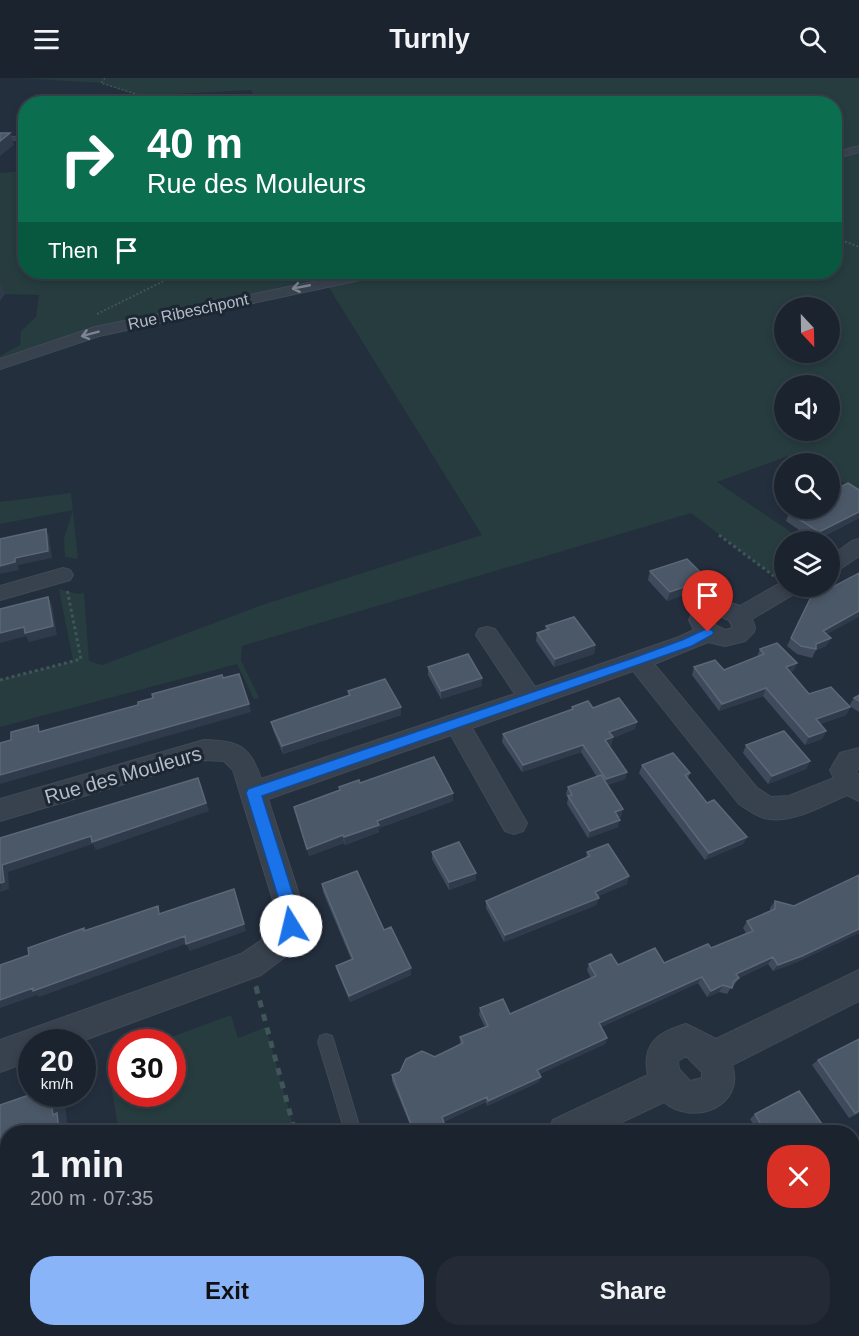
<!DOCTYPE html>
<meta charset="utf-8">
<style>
:root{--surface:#1b232e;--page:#242b36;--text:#f1f3f6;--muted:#a0a4aa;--line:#39404a;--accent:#8ab4f8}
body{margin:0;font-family:Arial,sans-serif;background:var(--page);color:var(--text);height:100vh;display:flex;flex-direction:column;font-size:22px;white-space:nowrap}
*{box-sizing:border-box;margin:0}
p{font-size:20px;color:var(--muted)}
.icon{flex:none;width:33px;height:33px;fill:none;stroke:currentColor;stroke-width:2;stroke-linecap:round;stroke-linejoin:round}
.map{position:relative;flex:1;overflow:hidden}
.side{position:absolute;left:0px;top:1047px;width:860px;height:212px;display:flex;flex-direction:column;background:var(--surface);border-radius:24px 24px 0 0;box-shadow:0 3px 9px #0003,0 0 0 2px var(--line)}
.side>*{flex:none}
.hud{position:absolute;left:18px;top:18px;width:824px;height:183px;border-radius:24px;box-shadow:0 3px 9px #0003,0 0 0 2px var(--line);background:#0b6e4f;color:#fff;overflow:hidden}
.needle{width:39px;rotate:158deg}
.controls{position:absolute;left:774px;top:219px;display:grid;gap:12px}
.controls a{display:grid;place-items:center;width:66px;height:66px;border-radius:50%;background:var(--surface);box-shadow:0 3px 9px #0003,0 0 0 2px var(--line);font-size:30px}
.speed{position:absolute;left:18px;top:951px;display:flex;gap:12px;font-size:30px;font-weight:700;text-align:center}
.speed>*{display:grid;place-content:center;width:78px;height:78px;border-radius:50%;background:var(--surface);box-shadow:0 3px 9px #0003,0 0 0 2px var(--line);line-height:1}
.speed small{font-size:15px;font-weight:400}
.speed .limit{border:9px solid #d22;background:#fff;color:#111}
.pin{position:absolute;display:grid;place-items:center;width:51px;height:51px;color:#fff;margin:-62px -26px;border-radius:50% 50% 50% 0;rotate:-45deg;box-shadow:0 0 6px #0007}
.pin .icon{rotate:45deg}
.me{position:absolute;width:66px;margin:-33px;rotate:351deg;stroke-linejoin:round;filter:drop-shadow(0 0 4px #0008)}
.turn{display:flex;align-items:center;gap:21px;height:126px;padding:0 30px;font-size:27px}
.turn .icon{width:78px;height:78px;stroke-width:2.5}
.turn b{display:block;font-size:42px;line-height:51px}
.then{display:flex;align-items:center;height:57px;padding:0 30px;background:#0003;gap:12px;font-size:22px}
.round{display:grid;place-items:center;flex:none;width:63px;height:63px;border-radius:24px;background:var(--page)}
.headline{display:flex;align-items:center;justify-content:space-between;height:102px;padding:0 30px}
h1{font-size:36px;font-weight:800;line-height:45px}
.button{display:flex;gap:12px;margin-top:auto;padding:12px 30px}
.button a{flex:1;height:69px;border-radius:24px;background:var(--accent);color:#111;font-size:24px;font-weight:800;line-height:69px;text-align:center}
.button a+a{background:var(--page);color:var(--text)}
header{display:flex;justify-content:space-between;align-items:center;height:78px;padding:0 30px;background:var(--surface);font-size:27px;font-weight:800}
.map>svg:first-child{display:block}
</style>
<header><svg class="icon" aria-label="menu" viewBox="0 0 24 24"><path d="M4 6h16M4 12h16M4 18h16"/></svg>Turnly<svg class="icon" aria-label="search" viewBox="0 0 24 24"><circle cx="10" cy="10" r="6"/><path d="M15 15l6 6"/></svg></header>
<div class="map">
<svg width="859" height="1258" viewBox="0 0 859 1258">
<rect width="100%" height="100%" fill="#242f3e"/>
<!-- green -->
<path fill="#263c3f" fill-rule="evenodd" d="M22 0H859V70L834 77V26H215L213 24 218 23H257L251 12 137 18 101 5Z
M859 73V412L830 398V386L803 385 788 378 717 404 804 463 784 464V492L774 498 691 435 242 568 241 582 259 620 254 621 237 586 0 649V602L73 583 59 511 78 516 84 515 89 583 102 587 259 528 482 457 328 208 226 229 196 240 190 237 0 282V278L20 267 21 253 36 239 39 217 0 216V95L25 93 26 194H312L319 202 365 194H834V80ZM784 230H830V274H784ZM784 308H830V352H784Z
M71 415 78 481 65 479 64 460 73 432 0 446V424Z
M231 937 238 960 266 949 295 1054H119L107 984 121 978 122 1016H172V964H158Z"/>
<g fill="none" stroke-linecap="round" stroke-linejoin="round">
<defs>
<path id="service" d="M0 57 21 60 18 62 0 61Z
M326 956 332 958 334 964 361 1054H345L318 964 320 958Z"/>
<path id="minor" d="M859 68V74L834 81V75Z
M361 194H386L379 198 99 258 0 291V281L95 249Z
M859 461V478L837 493 830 495V479L852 463Z
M63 490 70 492 73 497 70 502 0 522V508Z
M784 503V508H802L799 513 752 541 755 549 754 554 745 563 725 568 708 564 654 586 757 710 771 719 789 718 834 700 830 692 840 675 859 670V690L856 693 859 698V723L847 717C823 727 791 747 764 740 755 737 747 731 739 726L633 593 472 650 527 745 523 753 514 756 505 753 451 657 268 721 304 832 302 852 290 875 261 897 79 964H32V982L0 994V962L241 876C261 863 274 857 276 832L233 692 224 683 204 682 0 743V721L204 662C238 663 250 667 261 701L515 616 476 557 479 551 487 549 495 551 535 609 679 559 694 552 689 542C697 520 721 521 740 528ZM719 538 729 542 733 550 725 552 715 547 711 540Z
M859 892V923L732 987C746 1028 693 1049 664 1024L601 1054H548L553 1042 648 997C641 965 659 954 686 946L716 961ZM686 978 702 994V1000L690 1003 679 991 678 983Z
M859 1175V1216L852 1219V1178Z
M400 1251H438L440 1258H402Z
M798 1251H838L835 1258H795Z"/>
</defs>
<!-- service casing -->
<use href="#service" stroke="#414a57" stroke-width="2"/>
<!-- minor casing -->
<use href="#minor" stroke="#414a57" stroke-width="2"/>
<!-- path-far4 -->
<path stroke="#3f5557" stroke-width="1.5" stroke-dasharray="2 2" stroke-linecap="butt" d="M105 0 101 5 169 26"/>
<!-- path-far3 -->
<path stroke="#3f5557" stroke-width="2" stroke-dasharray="2 2" stroke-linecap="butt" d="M834 159 859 169
M246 194 267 203
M97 236 182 194"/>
<!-- path-far2 -->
<path stroke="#3f5557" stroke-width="3" stroke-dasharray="3 3" stroke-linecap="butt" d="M719 457 774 498
M0 602 81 581 67 511"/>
<!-- path-far1 -->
<path stroke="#3f5557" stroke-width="4.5" stroke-dasharray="5 5" stroke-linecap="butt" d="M256 908 257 911"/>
<!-- path -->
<path stroke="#3f5557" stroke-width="5" stroke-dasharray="7 7" stroke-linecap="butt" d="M256 909 295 1054"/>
<!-- service -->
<use href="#service" fill="#38414e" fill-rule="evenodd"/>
<!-- minor -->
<use href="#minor" fill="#38414e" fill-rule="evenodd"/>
</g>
<!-- wall -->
<path fill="#3f4b5c" d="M859 412V440L815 463 786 443 789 435Z
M650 493 707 501 705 509 667 523 648 502Z
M810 521 827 556 831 560 826 568 816 572 812 580 797 576 787 568Z
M546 548 595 567 594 576 554 589 536 563 537 555 545 552Z
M760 571 797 585 793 593 790 594 809 616 849 628 854 620 859 617V634L850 628V629L846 637 820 646 826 653 822 661 805 667 763 618 719 633 692 597 694 589 724 592 757 579Z
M428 589 482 608 441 621 428 597Z
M348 613 401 629V637L283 676 273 652 271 644 348 618Z
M572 629 593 630 635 651 613 660 611 667 609 668 627 694 625 701 607 707 621 739H618V749L588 760 567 726 568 720 566 716 568 709 597 699 581 674 522 694 502 664 503 656 571 632Z
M746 667 810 683 806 691 768 706 743 675Z
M642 687 690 695 688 700 707 725 747 759 743 766 705 782 639 695Z
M360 705 453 715V723L379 750V754L345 767 344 765 309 778 294 729 339 712V709Z
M432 774 476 802 449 812 432 781Z
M587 774 627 806 598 818 599 820 596 827 504 864 486 830V823L586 780Z
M859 797V855L797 884 773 893 768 886 739 900 735 906 732 908 727 916 719 914 707 919 698 905 601 949 607 960 605 966 539 996V1004L487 1028 486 1024 443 1044 444 1049 432 1054H413L392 1003V997L460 966V959L485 949 479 937 480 930 510 936 591 900 587 892 589 886 618 887 664 885 711 870 746 855 743 850 747 843 770 833V830L775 823 794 828Z
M322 806 384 852 411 890V897L350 924 338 895 336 888 351 881 323 814Z
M818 982 859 1035 849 1040 812 987Z
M755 1036 824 1049 757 1053 750 1041Z
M725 1251H740L728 1257Z"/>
<!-- shaded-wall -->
<path fill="#2f3b4b" d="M10 55 14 67 0 78V63Z
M1 205 5 216 0 223V206Z
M859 434V440L815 463 819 454Z
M46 451 49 458 52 480 18 487 19 492 0 496V488L15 480Z
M707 501 705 509 667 523 670 514Z
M48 519 52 527 57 557 29 564 26 558 0 565V555Z
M859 533V539L818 561 823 553Z
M831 560 826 568 816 572V566Z
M595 567 594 576 554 589 555 581Z
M797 585 793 593 782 597 786 589Z
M482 600V608L441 621V613Z
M766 610 763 618 719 633 722 626Z
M249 626 251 634 0 706V697Z
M401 629V637L283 676 282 668Z
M850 629 846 637 812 649 816 641Z
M637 644 635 651 613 660 611 667 603 670 605 662 609 654Z
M826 653 822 661 805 667 809 659Z
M583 667 581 674 522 694 523 687Z
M810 683 806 691 768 706 772 698Z
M627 694 625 701 604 708 606 701Z
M198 700 209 733 96 772 93 766 8 794 9 811 0 814 2 787Z
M453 715V723L379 750V754L345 767 344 759 377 743Z
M623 731 621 739 613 741 615 734Z
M620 742 618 749 588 760 590 753Z
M343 757 344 765 309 778 307 771Z
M747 759 743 766 705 782 709 775Z
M476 795V802L449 812V804Z
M629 798 627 806 592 821 595 814Z
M234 811 246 853 190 873 186 866Z
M599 820 596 827 504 864 505 857Z
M859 851V855L797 884 773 893 778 887Z
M185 858 188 865 39 919 37 917 0 930V922Z
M773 879 768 886 732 903 736 896Z
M411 890V897L350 924 349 918Z
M702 899 698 905 596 951 599 945Z
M723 907 719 914 707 919 711 913Z
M607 960 605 966 536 998 537 992Z
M541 999 539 1004 487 1028 488 1023Z
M50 1016H57L65 1023 67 1044 72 1048 73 1054H54Z
M487 1019 486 1024 442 1044V1039Z
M444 1045V1049L432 1054H422Z
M8 1094V1112L0 1115V1097Z
M327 1251H331L333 1258H330Z"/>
<!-- building -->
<path fill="#4b5868" stroke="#5c6777" stroke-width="1.5" d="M0 55H10L0 63Z
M848 405 859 412V434L819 454 789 435 797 430H830V414Z
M46 451 48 473 15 480V484L0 488V461Z
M687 481 707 501 670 514 650 493Z
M859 495V533L823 553 831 560 816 566V571L801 568 791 560 810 521Z
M48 519 53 548 25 555 24 549 0 555V531Z
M574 539 595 567 555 581 537 555 549 551 546 548Z
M777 565 797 585 786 589 809 616 831 609 850 629 816 641 826 653 809 659 766 610 722 626 694 589 715 582 724 592 764 576 760 571Z
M468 576 482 600 441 613 428 589Z
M239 596 249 626 0 697V665L11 662V654L38 647 39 654 138 627V624L153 620 152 616 222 597 223 600Z
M385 601 401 629 282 668 271 644 350 617 348 613Z
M859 617V623L854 620Z
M619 620 637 644 609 654 613 659 605 662 627 694 606 701 583 667 523 687 503 656 573 631 572 629 588 623 593 630Z
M784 653 810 683 772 698 746 667Z
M673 675 690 695 685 697 707 725 714 722 747 759 709 775 642 687Z
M434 679 453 715 377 743 379 747 344 759 343 757 307 771 294 729 340 712 339 709 359 702 360 705Z
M601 697 623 731 615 734 620 742 590 753 568 718 572 717 568 709Z
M198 700 206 725 92 764 91 758 2 787 4 804 0 805V760Z
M459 764 476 795 449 804 432 774Z
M608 766 629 798 595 814 599 820 505 857 486 823 590 778 587 774Z
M357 793 384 852 391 849 411 890 349 918 336 888 353 881 322 806Z
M859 797V851L802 878 778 887 773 879 736 896 739 900 734 903 732 910 723 907 711 913 702 899 599 945 607 960 537 992 541 999 488 1023 487 1019 442 1039 444 1045 422 1054H414L392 997 400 994 406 981 422 973 435 979 463 965 460 959 488 948 480 930 503 921 510 936 596 898 589 886 611 876 618 887 655 870 664 885 708 866 711 870 753 853 747 843 775 831V823L794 828Z
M234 811 244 846 186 866 185 858 33 913V910L0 922V887L29 877 28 870 84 850V853L158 828 159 836Z
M859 961V1033L855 1035 818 982Z
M799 1013 824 1049 813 1054H754L763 1050 755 1036Z
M32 1016H50L53 1037 57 1035 59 1053 54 1054H8V1094L0 1097V1027Z
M241 1251H327L330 1258H243Z
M487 1251H540L527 1258H490Z
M728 1251H740L731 1256Z"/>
<!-- one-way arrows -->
<defs><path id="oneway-shaft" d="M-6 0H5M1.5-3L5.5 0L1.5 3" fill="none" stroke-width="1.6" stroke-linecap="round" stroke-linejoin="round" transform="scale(1.5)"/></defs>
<g stroke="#7c8592">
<use href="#oneway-shaft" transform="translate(301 209) rotate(169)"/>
<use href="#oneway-shaft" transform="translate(90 256) rotate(165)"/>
</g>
<!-- route -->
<path fill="#1a73e8" stroke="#114b97" stroke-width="1.5" d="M708 550 714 554 712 557 692 568 262 718 298 832 299 848 297 854 291 856 285 854 282 832 246 715 248 711 633 580 682 562Z"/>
<g text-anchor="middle" stroke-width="6" stroke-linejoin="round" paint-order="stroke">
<!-- far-street labels -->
<g font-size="16" fill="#b4bcc9" stroke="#1d2633">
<text transform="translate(188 233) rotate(-12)" y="6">Rue Ribeschpont</text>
</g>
<!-- street labels -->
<g font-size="20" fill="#b4bcc9" stroke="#1d2633">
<text transform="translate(123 697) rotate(-16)" y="7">Rue des Mouleurs</text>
</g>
</g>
</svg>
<div class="controls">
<a><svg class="needle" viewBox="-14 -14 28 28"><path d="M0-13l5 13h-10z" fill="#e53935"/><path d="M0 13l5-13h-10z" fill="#a0a4aa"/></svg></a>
<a><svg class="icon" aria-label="sound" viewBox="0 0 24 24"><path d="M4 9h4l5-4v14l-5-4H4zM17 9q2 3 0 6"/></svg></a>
<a><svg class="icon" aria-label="search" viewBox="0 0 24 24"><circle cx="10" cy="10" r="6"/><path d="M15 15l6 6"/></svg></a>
<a><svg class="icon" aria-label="layers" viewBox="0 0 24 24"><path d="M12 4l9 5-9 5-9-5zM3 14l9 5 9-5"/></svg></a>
</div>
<div class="speed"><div>20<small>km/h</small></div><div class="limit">30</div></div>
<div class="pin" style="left:708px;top:554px;background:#d93025"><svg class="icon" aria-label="arrive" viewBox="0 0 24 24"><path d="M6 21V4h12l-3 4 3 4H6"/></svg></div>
<svg class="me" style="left:291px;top:848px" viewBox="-20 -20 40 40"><circle r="19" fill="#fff"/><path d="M0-13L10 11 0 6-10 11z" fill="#1a73e8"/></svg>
<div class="hud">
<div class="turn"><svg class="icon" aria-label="right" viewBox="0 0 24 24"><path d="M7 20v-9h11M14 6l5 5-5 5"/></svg><div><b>40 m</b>Rue des Mouleurs</div></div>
<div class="then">Then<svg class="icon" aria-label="arrive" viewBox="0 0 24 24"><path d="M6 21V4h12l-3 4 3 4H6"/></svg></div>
</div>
<section class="side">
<div class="headline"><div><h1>1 min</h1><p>200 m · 07:35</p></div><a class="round" style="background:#d93025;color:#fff"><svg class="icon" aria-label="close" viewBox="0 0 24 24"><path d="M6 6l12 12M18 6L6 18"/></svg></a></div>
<div class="button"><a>Exit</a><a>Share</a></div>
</section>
</div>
